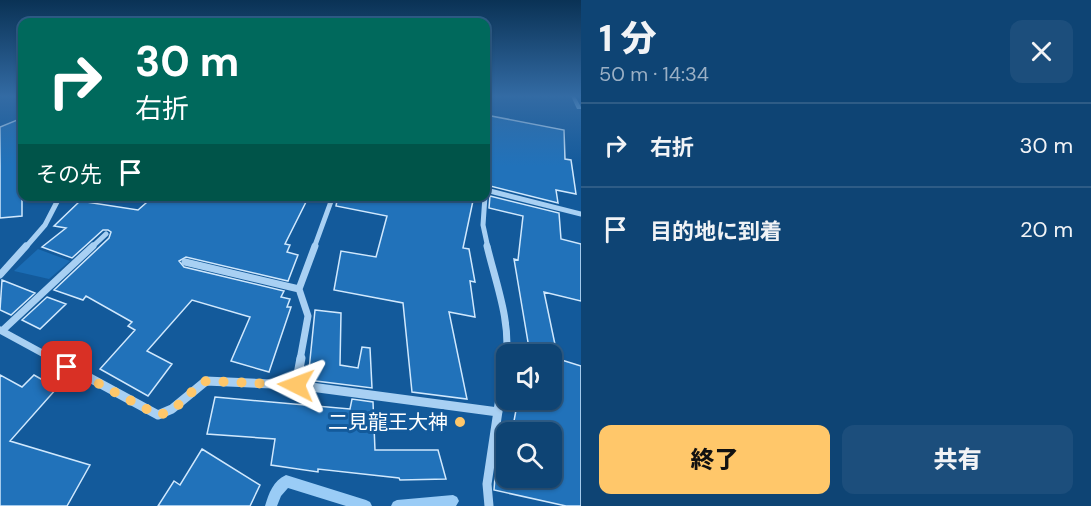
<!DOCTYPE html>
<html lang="ja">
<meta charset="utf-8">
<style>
:root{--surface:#0e4474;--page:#1c4e7c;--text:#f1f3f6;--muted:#9bb0c5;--line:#2e5c86;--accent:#ffc76a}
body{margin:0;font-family:"DM Sans","Noto Sans JP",sans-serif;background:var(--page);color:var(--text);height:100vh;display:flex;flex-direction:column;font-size:22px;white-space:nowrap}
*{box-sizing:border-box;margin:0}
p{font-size:20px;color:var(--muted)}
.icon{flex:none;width:33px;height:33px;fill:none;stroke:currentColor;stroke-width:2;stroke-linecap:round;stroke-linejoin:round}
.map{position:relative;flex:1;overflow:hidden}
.panel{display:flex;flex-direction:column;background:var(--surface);width:510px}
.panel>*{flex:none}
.hud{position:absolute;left:18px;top:18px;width:472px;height:183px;border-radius:12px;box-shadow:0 2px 4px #0004,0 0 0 2px var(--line);background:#00695c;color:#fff;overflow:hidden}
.controls{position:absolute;left:496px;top:344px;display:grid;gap:12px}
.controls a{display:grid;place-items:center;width:66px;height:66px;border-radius:12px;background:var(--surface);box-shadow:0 2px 4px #0004,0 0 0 2px var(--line);font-size:30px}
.pin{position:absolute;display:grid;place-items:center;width:51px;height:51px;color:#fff;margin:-26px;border-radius:12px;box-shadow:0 3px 9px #0006}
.me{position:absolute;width:66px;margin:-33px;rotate:273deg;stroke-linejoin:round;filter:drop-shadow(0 0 4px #0008)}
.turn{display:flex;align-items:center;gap:21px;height:126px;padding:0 18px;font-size:27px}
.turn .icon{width:78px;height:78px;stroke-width:2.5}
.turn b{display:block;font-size:42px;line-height:51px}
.then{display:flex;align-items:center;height:57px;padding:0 18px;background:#0003;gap:12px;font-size:22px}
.round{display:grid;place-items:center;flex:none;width:63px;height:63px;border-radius:12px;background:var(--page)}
.head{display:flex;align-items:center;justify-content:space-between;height:102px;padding:0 18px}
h1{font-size:36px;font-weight:800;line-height:45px}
.button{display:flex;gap:12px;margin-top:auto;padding:12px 18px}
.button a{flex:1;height:69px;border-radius:12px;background:var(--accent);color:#111;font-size:24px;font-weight:800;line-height:69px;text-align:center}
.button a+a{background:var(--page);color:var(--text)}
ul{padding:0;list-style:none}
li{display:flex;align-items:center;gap:18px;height:84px;padding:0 18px;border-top:2px solid var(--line)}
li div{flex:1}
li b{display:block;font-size:22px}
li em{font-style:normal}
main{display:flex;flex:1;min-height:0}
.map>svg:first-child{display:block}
</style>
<main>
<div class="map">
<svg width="581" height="506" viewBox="0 0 581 506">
<rect width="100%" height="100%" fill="#135a9b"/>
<!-- green -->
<path fill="#1b6db5" d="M38 249 70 261 49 279 14 271Z"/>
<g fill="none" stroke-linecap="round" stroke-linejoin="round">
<!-- stream -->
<path fill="#9accf6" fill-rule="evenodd" d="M571 96H575L581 107V109H577Z
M286 475 366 500 370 502 372 506H346L288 488 281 496 277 506H265C269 493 273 481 286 475Z
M453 495 457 497 459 501 456 506H391L393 502 397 500Z"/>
</g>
<!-- building -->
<path fill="#2172ba" stroke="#d0e8fd" stroke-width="1.5" d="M486 115 564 130 565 159 571 160 576 194 556 190 558 203 486 185Z
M22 118V216L0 218V127Z
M154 196H309L285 244 290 245 287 252 298 255 288 281 186 257 179 261 184 267 284 291 281 297 290 299 287 307H291L269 372 231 361 250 317 192 300 147 351 172 364 148 396 100 369 135 330 128 326 132 322 86 296 83 300 54 290 109 238 111 232 108 230H103L72 258 42 247 66 228 54 226 80 201 138 210Z
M338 196H474L463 248 469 249 475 282 470 281 475 317 449 312 467 399 412 392 403 303 334 290 341 251 376 257 387 216 336 206Z
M490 196 559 213 561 239 581 244V301L544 292 557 354H530L514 259 518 260 523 216 489 208Z
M2 280 35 293 11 315 0 310Z
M47 297 66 304 40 329 22 320Z
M315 310 341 313 340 365 358 368 362 347 370 348 372 388 308 380Z
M552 357 581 366V506H566L494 490 495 477H552V432H512L518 399H552Z
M0 375 22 387 34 375 57 388 10 441 90 465 67 506H0Z
M215 397 350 409 352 399 373 402 375 450H438L446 479 400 480 399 478 318 469V472L271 465 275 439 207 434Z
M202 449 260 485 250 506H158L174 481 180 485Z"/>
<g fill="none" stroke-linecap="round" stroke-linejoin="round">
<!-- street-far2 -->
<path stroke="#a8d0f3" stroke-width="5" d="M486 190 581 214
M485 196 483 225 488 248
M25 248 45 225 60 196
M91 248 106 234
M314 248 333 196"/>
<!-- street-far1 -->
<path stroke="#a8d0f3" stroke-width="7" d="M487 246C496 284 511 321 506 360
M185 262 299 289
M0 275 26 246
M0 330 55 360
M2 331 93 246
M300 360 308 316 299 289 315 246"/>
<!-- street -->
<path stroke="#a8d0f3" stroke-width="9" d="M53 358 158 415 172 409 206 381 296 385 498 412
M296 385 301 358
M489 506 487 484 506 358"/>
</g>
<!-- sky -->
<linearGradient id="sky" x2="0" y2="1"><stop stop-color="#0a3255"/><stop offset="0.58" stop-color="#336ba4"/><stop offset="1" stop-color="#336ba4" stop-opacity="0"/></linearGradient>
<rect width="581" height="166" fill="url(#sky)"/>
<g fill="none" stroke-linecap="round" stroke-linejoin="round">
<!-- route -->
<path stroke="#ffc76a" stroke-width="10" stroke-dasharray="0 18" d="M67 367 158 415C180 411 188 391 206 381L296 385"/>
</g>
<!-- markers -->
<circle fill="#ffc76a" stroke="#135a9b" stroke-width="2" cx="460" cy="422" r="6"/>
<g text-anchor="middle" stroke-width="6" stroke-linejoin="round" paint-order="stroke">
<!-- near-poi labels -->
<g font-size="20" fill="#fff" stroke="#135a9b" text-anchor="end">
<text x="448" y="429">二見龍王大神</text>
</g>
</g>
</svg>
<div class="controls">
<a><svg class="icon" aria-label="sound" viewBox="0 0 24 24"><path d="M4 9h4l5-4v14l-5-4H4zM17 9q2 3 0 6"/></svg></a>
<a><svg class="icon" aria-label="search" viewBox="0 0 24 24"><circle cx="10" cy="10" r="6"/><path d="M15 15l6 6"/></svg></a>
</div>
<div class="pin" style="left:67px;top:367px;background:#d93025"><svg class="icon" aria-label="arrive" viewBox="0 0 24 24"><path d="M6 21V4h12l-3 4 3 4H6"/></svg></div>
<svg class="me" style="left:296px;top:385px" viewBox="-20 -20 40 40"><path d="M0-17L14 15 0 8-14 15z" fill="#ffc76a" stroke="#fff" stroke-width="4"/></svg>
<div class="hud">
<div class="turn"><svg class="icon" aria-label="right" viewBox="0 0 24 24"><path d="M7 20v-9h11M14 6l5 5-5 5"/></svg><div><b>30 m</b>右折</div></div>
<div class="then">その先<svg class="icon" aria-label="arrive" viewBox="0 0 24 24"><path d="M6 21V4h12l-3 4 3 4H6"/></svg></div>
</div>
</div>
<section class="panel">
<div class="head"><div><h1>1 分</h1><p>50 m · 14:34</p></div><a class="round"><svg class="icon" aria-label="close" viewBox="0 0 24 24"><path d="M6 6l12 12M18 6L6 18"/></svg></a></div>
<ul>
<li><svg class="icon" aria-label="right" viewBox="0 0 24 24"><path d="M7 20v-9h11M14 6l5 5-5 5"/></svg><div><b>右折</b></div><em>30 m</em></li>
<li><svg class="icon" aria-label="arrive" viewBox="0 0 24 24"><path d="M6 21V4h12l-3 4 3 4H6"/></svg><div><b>目的地に到着</b></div><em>20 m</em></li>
</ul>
<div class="button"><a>終了</a><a>共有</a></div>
</section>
</main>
